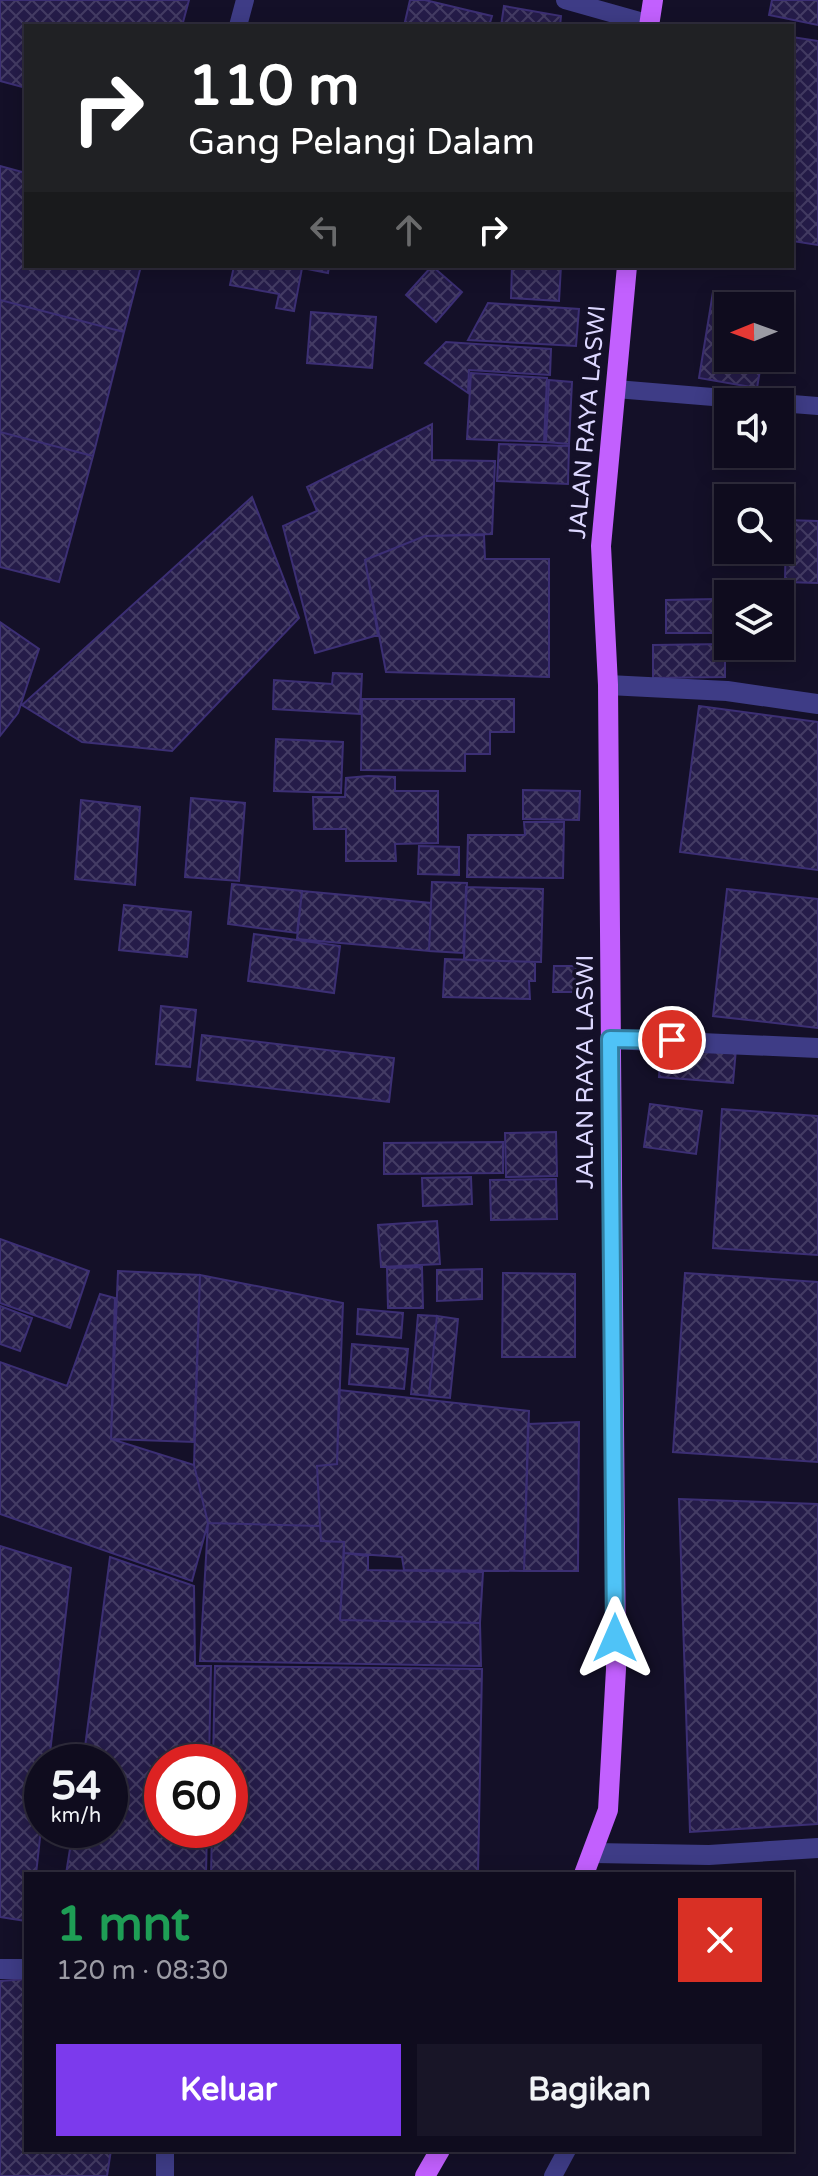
<!DOCTYPE html>
<html lang="id">
<meta charset="utf-8">
<style>
:root{--surface:#0f0c1e;--page:#181527;--text:#f1f3f6;--muted:#9b9ba4;--line:#2f2c3c;--accent:#7c3aed}
body{margin:0;font-family:"Varela Round",sans-serif;background:var(--page);color:var(--text);height:100vh;display:flex;flex-direction:column;font-size:30px;white-space:nowrap}
*{box-sizing:border-box;margin:0}
p{font-size:26px;color:var(--muted)}
.icon{flex:none;width:44px;height:44px;fill:none;stroke:currentColor;stroke-width:2;stroke-linecap:round;stroke-linejoin:round}
.map{position:relative;flex:1;overflow:hidden}
.drawer{position:absolute;left:24px;top:1872px;width:770px;height:280px;display:flex;flex-direction:column;background:var(--surface);border-radius:0px;box-shadow:0 4px 20px #0003,0 0 0 2px var(--line)}
.drawer>*{flex:none}
.guide{position:absolute;left:24px;top:24px;width:770px;height:244px;border-radius:0px;box-shadow:0 4px 20px #0003,0 0 0 2px var(--line);background:#202124;color:#fff;overflow:hidden}
.needle{width:52px;rotate:269deg}
.buttons{position:absolute;left:714px;top:292px;display:grid;gap:16px}
.buttons a{display:grid;place-items:center;width:80px;height:80px;border-radius:0px;background:var(--surface);box-shadow:0 4px 20px #0003,0 0 0 2px var(--line);font-size:40px}
.speed{position:absolute;left:24px;top:1744px;display:flex;gap:16px;font-size:40px;font-weight:700;text-align:center}
.speed>*{display:grid;place-content:center;width:104px;height:104px;border-radius:50%;background:var(--surface);box-shadow:0 4px 20px #0003,0 0 0 2px var(--line);line-height:1}
.speed small{font-size:20px;font-weight:400}
.speed .limit{border:12px solid #d22;background:#fff;color:#111}
.pin{position:absolute;display:grid;place-items:center;width:68px;height:68px;color:#fff;margin:-34px;border:4px solid #fff;border-radius:50%;box-shadow:0 2px 8px #0007}
.me{position:absolute;width:88px;margin:-44px;rotate:0deg;stroke-linejoin:round;filter:drop-shadow(0 0 6px #0008)}
.turn{display:flex;align-items:center;gap:28px;height:168px;padding:0 32px;font-size:36px}
.turn .icon{width:104px;height:104px;stroke-width:2.5}
.turn b{display:block;font-size:56px;line-height:68px}
.lanes{display:flex;align-items:center;height:76px;padding:0 32px;background:#0003;justify-content:center;gap:40px;direction:ltr}
.lanes .off{opacity:.35}
.round{display:grid;place-items:center;flex:none;width:84px;height:84px;border-radius:0px;background:var(--page)}
.headline{display:flex;align-items:center;justify-content:space-between;height:136px;padding:0 32px}
h1{font-size:48px;font-weight:700;line-height:60px;color:#1e9e55}
.action{display:flex;gap:16px;margin-top:auto;padding:16px 32px}
.action a{flex:1;height:92px;border-radius:0px;background:var(--accent);color:#fff;font-size:32px;font-weight:700;line-height:92px;text-align:center}
.action a+a{background:var(--page);color:var(--text)}
.map>svg:first-child{display:block}
</style>
<div class="map">
<svg width="818" height="2176" viewBox="0 0 818 2176">
<defs>
<pattern id="building-cross-hatch" width="8" height="8" patternUnits="userSpaceOnUse" patternTransform="scale(2)"><rect width="8" height="8" fill="#251c49"/><path d="M0 0l8 8M0 8l8-8" fill="none" stroke="#443c64"/></pattern>
</defs>
<rect width="100%" height="100%" fill="#141028"/>
<!-- building -->
<path fill="url(#building-cross-hatch)" stroke="#3c2f74" stroke-width="2" d="M0 0H189L182 26H26V88L0 81Z
M410 0H425L492 16 489 26H404Z
M772 0H818V25L769 15Z
M504 6 561 16 560 26H501Z
M792 37 818 41V245L792 241Z
M0 166 26 173V266H141L124 332 0 300Z
M234 266 302 268 294 311 276 308 279 294 230 285Z
M292 266H329L328 273Z
M432 266 462 292 436 322 406 295Z
M512 266H561L559 301 511 298Z
M713 292 771 301 770 306H728V358H762L757 388 699 378Z
M0 300 124 332 93 456 0 432Z
M488 303 579 309 576 346 468 340Z
M311 312 376 317 372 368 307 363Z
M446 342 551 349 550 375 469 370 468 393 425 363Z
M471 373 547 378 544 442 467 439Z
M549 380 572 382 569 444 546 442Z
M432 424V460L495 461 492 534 425 536 365 560 378 635 315 653 283 526 317 511 307 487Z
M0 432 93 456 59 582 0 567Z
M499 444 569 446 568 484 497 481Z
M252 497 299 618 172 751 82 742 22 705Z
M786 520 818 521V583L785 582Z
M484 535 485 559H549V677L386 672 365 560 425 536Z
M715 599V633H666V600Z
M0 622 39 649 18 713 0 736Z
M725 644V677L653 678V645Z
M333 673 362 674 360 714 273 709 274 680 332 684Z
M362 699H514V732H490V754H465V771L361 770Z
M699 706 818 722V870L680 852Z
M276 739 343 742 341 793 274 791Z
M368 776 395 777V791H438V843L395 844 396 861H346V829H314L313 797H345L346 778Z
M523 790 580 791 579 820 523 819Z
M191 798 245 803 239 881 185 877Z
M81 800 140 807 135 885 75 879Z
M524 822H564L563 878 467 877 468 835H525Z
M419 846 459 847V875L418 874Z
M432 882 467 883 463 953 429 951Z
M232 884 302 891 297 933 228 924Z
M466 887 543 889 541 962 464 960Z
M727 889 818 899V1028L713 1016Z
M302 891 431 903 429 951 297 939Z
M124 905 191 912 187 957 119 950Z
M254 934 340 946 334 993 248 981Z
M445 959 535 962V981H529L530 999 443 997Z
M554 966H576L575 992H553Z
M161 1006 196 1010 190 1067 156 1064Z
M202 1035 394 1058 389 1102 197 1080Z
M661 1042 736 1049 733 1083 659 1077Z
M650 1104 702 1111 696 1154 644 1147Z
M722 1109 818 1116V1255L713 1248Z
M556 1132 557 1176 506 1177 505 1133Z
M503 1142V1173L384 1174V1143Z
M471 1177 472 1204 423 1206 422 1178Z
M556 1179 557 1219 491 1220 490 1180Z
M437 1221 440 1264 381 1267 378 1225Z
M0 1239 89 1271 70 1328 0 1303Z
M422 1267 423 1308H388L387 1268Z
M482 1269V1299L437 1301V1270Z
M118 1271 200 1275 194 1442 111 1439Z
M503 1273 575 1274V1357H502Z
M685 1273 818 1282V1462L673 1452Z
M200 1275 343 1303 337 1464 317 1466 320 1526 208 1523 194 1465Z
M100 1294 115 1298 111 1439 194 1465 208 1523 192 1581 0 1514V1362L67 1386Z
M0 1306 32 1318 20 1351 0 1344Z
M358 1309 403 1313 401 1338 357 1334Z
M418 1315 437 1316 429 1396 411 1394Z
M437 1316 458 1319 450 1398 429 1396Z
M352 1344 408 1349 404 1389 349 1384Z
M339 1390 529 1411 524 1571 404 1570 402 1557 344 1553V1542L321 1541 317 1466 337 1464Z
M579 1422 578 1571H524L528 1424Z
M679 1499 818 1504V1824L690 1832Z
M208 1523 320 1526 321 1541 344 1542 340 1620 480 1623 481 1666 200 1661Z
M0 1546 71 1568 49 1762H42V1820L36 1874H26V1921L0 1917Z
M344 1553 368 1556V1570L483 1572 480 1623 340 1620Z
M110 1557 194 1586 195 1666H211L209 1762H162V1830H207L206 1874H66L73 1830H110V1762H83Z
M215 1666 482 1669 478 1874H211L212 1830H230V1762H213Z
M26 1979V2150H111L107 2176H0V1981Z"/>
<g fill="none" stroke-linecap="round" stroke-linejoin="round">
<!-- lane -->
<path stroke="#3e3c86" stroke-width="18" d="M565 0 650 24
M238 26 245 0
M616 389 772 402
M780 403 818 406
M165 2150V2176
M553 2176 567 2150"/>
<!-- street -->
<path stroke="#3e3c86" stroke-width="20" d="M608 685 727 691 818 704
M610 1039 818 1048
M594 1853 709 1855 818 1848
M0 1969H26"/>
<!-- primary -->
<path stroke="#c260fe" stroke-width="20" d="M649 26 653 0
M584 1874 608 1810 616 1669 608 685 601 546 627 266
M425 2176 440 2150"/>
</g>
<g fill="none" stroke-linecap="round" stroke-linejoin="round">
<defs>
<path id="route" d="M615 1638 610 1039 672 1040"/>
</defs>
<!-- route casing -->
<use href="#route" stroke="#337fa1" stroke-width="20"/>
<!-- route -->
<use href="#route" stroke="#4fc3f7" stroke-width="14"/>
</g>
<g text-anchor="middle" stroke-width="8" stroke-linejoin="round" paint-order="stroke">
<!-- street labels -->
<g font-size="24" fill="#dcd7ff" stroke="#141028">
<text transform="translate(587 422) rotate(-85)" y="8">JALAN RAYA LASWI</text>
<text transform="translate(585 1072) rotate(-90)" y="8">JALAN RAYA LASWI</text>
</g>
</g>
</svg>
<div class="buttons">
<a><svg class="needle" viewBox="-14 -14 28 28"><path d="M0-13l5 13h-10z" fill="#e53935"/><path d="M0 13l5-13h-10z" fill="#9b9ba4"/></svg></a>
<a><svg class="icon" aria-label="sound" viewBox="0 0 24 24"><path d="M4 9h4l5-4v14l-5-4H4zM17 9q2 3 0 6"/></svg></a>
<a><svg class="icon" aria-label="search" viewBox="0 0 24 24"><circle cx="10" cy="10" r="6"/><path d="M15 15l6 6"/></svg></a>
<a><svg class="icon" aria-label="layers" viewBox="0 0 24 24"><path d="M12 4l9 5-9 5-9-5zM3 14l9 5 9-5"/></svg></a>
</div>
<div class="speed"><div>54<small>km/h</small></div><div class="limit">60</div></div>
<div class="pin" style="left:672px;top:1040px;background:#d93025"><svg class="icon" aria-label="arrive" viewBox="0 0 24 24"><path d="M6 21V4h12l-3 4 3 4H6"/></svg></div>
<svg class="me" style="left:615px;top:1638px" viewBox="-20 -20 40 40"><path d="M0-17L14 15 0 8-14 15z" fill="#4fc3f7" stroke="#fff" stroke-width="4"/></svg>
<div class="guide">
<div class="turn"><svg class="icon" aria-label="right" viewBox="0 0 24 24"><path d="M7 20v-9h11M14 6l5 5-5 5"/></svg><div><b>110 m</b>Gang Pelangi Dalam</div></div>
<div class="lanes"><svg class="icon off" aria-label="left" viewBox="0 0 24 24"><path d="M17 20v-9H6M10 6l-5 5 5 5"/></svg><svg class="icon off" aria-label="ahead" viewBox="0 0 24 24"><path d="M12 20V5M6 11l6-6 6 6"/></svg><svg class="icon" aria-label="right" viewBox="0 0 24 24"><path d="M7 20v-9h11M14 6l5 5-5 5"/></svg></div>
</div>
<section class="drawer">
<div class="headline"><div><h1>1 mnt</h1><p>120 m · 08:30</p></div><a class="round" style="background:#d93025;color:#fff"><svg class="icon" aria-label="close" viewBox="0 0 24 24"><path d="M6 6l12 12M18 6L6 18"/></svg></a></div>
<div class="action"><a>Keluar</a><a>Bagikan</a></div>
</section>
</div>
